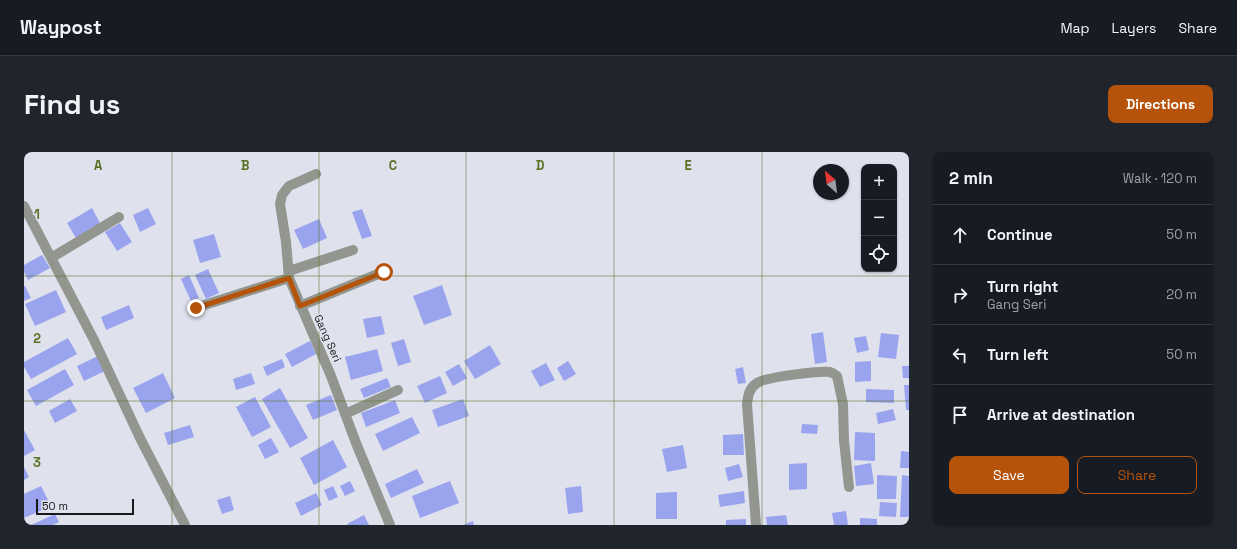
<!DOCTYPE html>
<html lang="en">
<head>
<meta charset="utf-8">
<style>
  :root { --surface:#171b24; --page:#20242c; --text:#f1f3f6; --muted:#9ea1a6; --line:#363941; --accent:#b45309 }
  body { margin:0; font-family:"Space Grotesk",sans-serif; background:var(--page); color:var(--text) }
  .controls { position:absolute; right:12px; top:12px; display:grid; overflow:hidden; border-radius:8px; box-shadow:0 1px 3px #0004 }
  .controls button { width:36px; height:36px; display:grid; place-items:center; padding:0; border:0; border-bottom:1px solid var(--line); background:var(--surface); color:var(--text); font:20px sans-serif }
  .compass { position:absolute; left:789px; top:12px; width:36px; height:36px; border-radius:50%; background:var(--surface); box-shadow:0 1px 3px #0004; rotate:332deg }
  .scale { position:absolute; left:12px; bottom:10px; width:98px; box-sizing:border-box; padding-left:4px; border:2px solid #17181c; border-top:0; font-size:11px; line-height:14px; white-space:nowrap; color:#17181c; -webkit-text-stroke:3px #dfe1ed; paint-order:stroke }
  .stop { position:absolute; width:12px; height:12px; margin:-9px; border:3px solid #b45309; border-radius:50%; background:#fff }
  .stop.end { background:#b45309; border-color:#fff; box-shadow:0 1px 4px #0008 }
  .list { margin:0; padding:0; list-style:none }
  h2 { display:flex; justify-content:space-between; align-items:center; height:52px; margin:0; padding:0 16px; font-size:17px }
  h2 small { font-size:13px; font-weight:400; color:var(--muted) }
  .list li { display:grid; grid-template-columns:26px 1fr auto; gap:12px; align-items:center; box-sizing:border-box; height:60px; padding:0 16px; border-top:1px solid var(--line) }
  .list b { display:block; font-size:15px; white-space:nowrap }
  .list p { margin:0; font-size:13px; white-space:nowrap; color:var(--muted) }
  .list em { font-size:13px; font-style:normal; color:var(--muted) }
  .actions { display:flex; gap:8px; padding:12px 16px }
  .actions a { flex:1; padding:9px 0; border:1px solid var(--accent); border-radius:8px; text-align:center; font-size:14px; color:var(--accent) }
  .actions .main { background:var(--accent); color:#fff }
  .icon { flex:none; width:22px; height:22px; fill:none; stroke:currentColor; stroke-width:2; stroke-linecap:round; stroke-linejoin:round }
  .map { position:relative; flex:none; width:885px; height:373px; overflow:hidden; border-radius:8px }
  header { display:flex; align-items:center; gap:24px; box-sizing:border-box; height:56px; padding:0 20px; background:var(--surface); border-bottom:1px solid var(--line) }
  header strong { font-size:19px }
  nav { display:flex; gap:22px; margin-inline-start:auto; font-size:14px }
  .intro { display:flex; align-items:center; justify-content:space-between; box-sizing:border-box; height:96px; padding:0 24px }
  h1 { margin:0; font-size:28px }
  .button { padding:10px 18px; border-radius:8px; background:var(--accent); color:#fff; font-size:14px; font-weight:700 }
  main { display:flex; gap:24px; padding:0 24px }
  aside { flex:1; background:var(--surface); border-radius:8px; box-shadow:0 1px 3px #0004 }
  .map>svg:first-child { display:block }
  .building { fill:#9aa4ee }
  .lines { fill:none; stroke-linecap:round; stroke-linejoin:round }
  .street { stroke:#93958f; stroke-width:10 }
  .route { stroke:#b45309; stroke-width:5 }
  .grid { fill:none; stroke:#5a7122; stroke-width:1; stroke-opacity:0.55 }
  .labels { text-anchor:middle; stroke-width:3; stroke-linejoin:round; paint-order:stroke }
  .street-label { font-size:11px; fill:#17181c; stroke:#dfe1ed }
  .grid-label { font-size:13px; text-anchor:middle; font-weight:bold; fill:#5a7122; stroke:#dfe1ed; stroke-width:3; stroke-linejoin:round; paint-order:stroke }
</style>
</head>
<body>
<header>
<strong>Waypost</strong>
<nav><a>Map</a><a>Layers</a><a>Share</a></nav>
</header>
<div class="intro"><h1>Find us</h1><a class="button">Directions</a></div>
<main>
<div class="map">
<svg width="885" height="373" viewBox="0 0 885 373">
  <rect width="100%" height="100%" fill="#dfe1ed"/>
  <!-- building -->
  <path class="building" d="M68 56 76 71 52 86 43 71Z
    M124 56 132 72 116 80 109 63Z
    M338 57 348 84 338 87 328 60Z
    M295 67 303 86 279 97 270 78Z
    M96 71 108 90 93 99 81 80Z
    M190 82 197 105 176 111 169 88Z
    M18 103 26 116 4 128 0 120V113Z
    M184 117 195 141 182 147 171 123Z
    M165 123 175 146 167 149 157 127Z
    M418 133 428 163 400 173 389 144Z
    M0 134H1L7 146 0 149Z
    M32 138 42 160 11 174 1 152Z
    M105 153 110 166 82 178 77 165Z
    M357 164 361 182 343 186 339 167Z
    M799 180 803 210 791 212 787 182Z
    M857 181 875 183 872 207 854 205Z
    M842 184 845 198 833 201 830 186Z
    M44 186 53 202 7 227 0 215V210Z
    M380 187 387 210 374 214 367 191Z
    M286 189 292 202 268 215 261 202Z
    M466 193 477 212 451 227 440 209Z
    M353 197 359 219 327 228 321 205Z
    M74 204 81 219 60 229 53 214Z
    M258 207 261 215 243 224 239 215Z
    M544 209 552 222 540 229 533 216Z
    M847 209V229L831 230V210Z
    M522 211 531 228 516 235 507 219Z
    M435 212 443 226 429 234 421 220Z
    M878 214H885V226H879Z
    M719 215 722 231 714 232 711 217Z
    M41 217 50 233 12 254 3 238Z
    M139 221 151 246 122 261 109 236Z
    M227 221 231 232 212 238 209 227Z
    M416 224 423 241 401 251 393 234Z
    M363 226 367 235 340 246 336 237Z
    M880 233H885V258H882Z
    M256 236 284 286 266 296 238 247Z
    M842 237 870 238V251L842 250Z
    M307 243 313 258 289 268 282 253Z
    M231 245 247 275 228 285 212 255Z
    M46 247 53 259 31 271 25 259Z
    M439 247 445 264 414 275 408 258Z
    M371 248 376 261 342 275 337 261Z
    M869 257 872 268 854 272 852 261Z
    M388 265 396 281 359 299 351 282Z
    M778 272 794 273 793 282 777 281Z
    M166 273 170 285 144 293 140 281Z
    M0 278 11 298 0 304Z
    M831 280 851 281V309L830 308Z
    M719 282 720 303H699V283Z
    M247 286 255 300 241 307 234 293Z
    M309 288 323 315 290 333 276 306Z
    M659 293 663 316 643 320 638 297Z
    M877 299 885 300V316H876Z
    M783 311V337L765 338V312Z
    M847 311 850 332 832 334 830 314Z
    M715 312 719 325 704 329 701 316Z
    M0 315 5 325 0 328Z
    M393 317 400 331 367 346 361 332Z
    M853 323 873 324 872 347H853Z
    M878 323 885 324V365H876Z
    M326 329 331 339 321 344 316 334Z
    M426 329 435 351 396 366 388 344Z
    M17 334 27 354 0 366V342Z
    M309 334 314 345 305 349 300 338Z
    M557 334 559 360 544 362 541 336Z
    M720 339 721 351 696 355 694 343Z
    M653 340V367H632V341Z
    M292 341 298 353 277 364 271 351Z
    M206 344 210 358 198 362 193 348Z
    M856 350 873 351 872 365 855 364Z
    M822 359 824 373H810L808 361Z
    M31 362 35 370 29 373H7Z
    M340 363 345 373H324L323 372Z
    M762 363 764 373H743L742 365Z
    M836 366 853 367V373H836Z
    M722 367V373H702V368Z
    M449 369 450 373H439Z"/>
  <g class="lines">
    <!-- street -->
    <path class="street" d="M292 22 265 34 258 43 256 52 262 90 265 126 307 224 332 291 366 373
      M0 54 70 188 116 286 161 373
      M27 106 95 65
      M265 119 329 98
      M276 154 359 120
      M171 156 265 126
      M321 262 374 238
      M732 373 723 252C724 244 725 236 733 231 741 225 794 219 806 220 809 221 811 222 813 224L819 252 820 289 825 335"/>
  </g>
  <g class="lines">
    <!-- route -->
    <path class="route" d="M172 156 265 126 276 154 360 120"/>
  </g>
  <!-- grid -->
  <path class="grid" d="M148 0V373M295 0V373M442 0V373M590 0V373M738 0V373M0 124H885M0 249H885"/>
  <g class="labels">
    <!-- street labels -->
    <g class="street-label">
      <text transform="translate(304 186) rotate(66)" y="4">Gang Seri</text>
    </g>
  </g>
  <g class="grid-label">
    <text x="74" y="18">A</text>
    <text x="221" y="18">B</text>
    <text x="369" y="18">C</text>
    <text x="516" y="18">D</text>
    <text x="664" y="18">E</text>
    <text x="13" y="67">1</text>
    <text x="13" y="191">2</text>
    <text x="13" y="315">3</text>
  </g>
</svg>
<div class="controls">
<button>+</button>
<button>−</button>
<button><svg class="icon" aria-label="locate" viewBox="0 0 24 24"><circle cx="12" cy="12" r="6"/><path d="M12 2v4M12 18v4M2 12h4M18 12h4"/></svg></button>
</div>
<svg class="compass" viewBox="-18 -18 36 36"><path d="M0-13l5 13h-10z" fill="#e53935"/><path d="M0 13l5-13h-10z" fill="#9ea1a6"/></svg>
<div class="scale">50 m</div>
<div class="stop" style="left:360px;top:120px"></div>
<div class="stop end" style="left:172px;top:156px"></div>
</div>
<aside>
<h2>2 min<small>Walk · 120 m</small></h2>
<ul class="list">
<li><svg class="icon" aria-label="ahead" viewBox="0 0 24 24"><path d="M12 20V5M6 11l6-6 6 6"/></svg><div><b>Continue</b></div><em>50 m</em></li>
<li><svg class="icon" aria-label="right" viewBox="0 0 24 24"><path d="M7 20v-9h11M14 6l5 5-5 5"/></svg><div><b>Turn right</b><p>Gang Seri</p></div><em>20 m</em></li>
<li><svg class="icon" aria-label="left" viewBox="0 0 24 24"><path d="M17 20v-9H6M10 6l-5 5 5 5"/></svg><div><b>Turn left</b></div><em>50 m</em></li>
<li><svg class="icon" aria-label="arrive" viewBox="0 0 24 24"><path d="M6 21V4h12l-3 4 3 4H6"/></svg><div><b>Arrive at destination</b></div></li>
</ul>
<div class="actions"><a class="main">Save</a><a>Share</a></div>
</aside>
</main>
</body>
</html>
